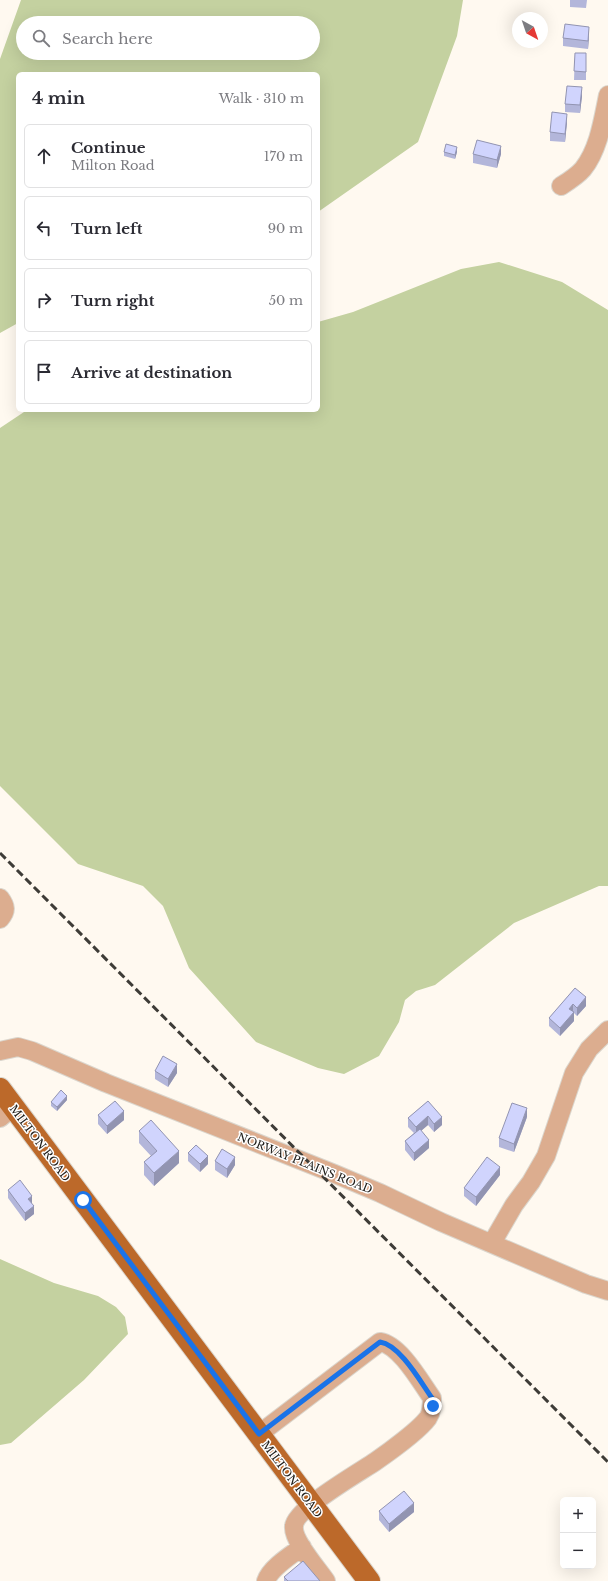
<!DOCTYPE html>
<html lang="en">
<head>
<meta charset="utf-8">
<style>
  :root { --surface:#fff; --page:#f2f2f3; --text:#2b2b33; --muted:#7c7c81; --line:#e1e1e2 }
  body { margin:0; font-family:"Libre Baskerville",serif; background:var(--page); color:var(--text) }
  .controls { position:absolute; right:12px; bottom:12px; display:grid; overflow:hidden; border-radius:6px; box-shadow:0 4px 16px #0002 }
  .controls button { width:36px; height:36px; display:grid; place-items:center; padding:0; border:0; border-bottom:1px solid var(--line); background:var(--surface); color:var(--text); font:20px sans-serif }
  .compass { position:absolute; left:512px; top:12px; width:36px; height:36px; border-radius:50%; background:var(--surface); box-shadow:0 4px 16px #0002; rotate:140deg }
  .stop { position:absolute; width:12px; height:12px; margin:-9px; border:3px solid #1a73e8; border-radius:50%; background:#fff }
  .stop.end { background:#1a73e8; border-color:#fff; box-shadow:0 1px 4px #0008 }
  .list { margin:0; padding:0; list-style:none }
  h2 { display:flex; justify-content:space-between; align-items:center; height:52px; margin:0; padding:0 16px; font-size:17px }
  h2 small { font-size:13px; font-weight:400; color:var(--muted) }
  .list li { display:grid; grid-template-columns:26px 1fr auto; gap:12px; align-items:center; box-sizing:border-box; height:64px; margin:0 8px 8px; padding:0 8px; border:1px solid var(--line); border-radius:6px }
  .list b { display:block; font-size:15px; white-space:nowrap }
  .list p { margin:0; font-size:13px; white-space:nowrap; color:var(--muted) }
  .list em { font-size:13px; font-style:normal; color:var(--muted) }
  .icon { flex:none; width:22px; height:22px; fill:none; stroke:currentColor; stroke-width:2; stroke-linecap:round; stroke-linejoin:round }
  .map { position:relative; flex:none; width:608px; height:1581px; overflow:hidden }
  .search { position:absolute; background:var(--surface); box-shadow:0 4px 16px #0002; left:16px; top:16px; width:304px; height:44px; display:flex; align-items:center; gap:10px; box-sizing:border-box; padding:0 14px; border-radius:22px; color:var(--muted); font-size:15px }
  .panel { position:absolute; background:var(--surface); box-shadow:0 4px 16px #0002; left:16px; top:72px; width:304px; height:340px; border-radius:6px }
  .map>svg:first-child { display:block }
  .green { fill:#c4d1a0; fill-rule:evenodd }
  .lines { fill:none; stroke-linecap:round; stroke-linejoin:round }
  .minor-casing { stroke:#dbd6cd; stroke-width:20 }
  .major-casing { stroke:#dbd6cd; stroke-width:24 }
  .minor { stroke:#dcad8f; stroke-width:18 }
  .major { stroke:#bc692a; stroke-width:22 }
  .rail { stroke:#3e3c37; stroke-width:3; stroke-dasharray:8 4; stroke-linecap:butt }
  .wall { fill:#b3b6da }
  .shaded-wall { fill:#9294b1 }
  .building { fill:#d0d4fd; stroke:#9294b1 }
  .route { stroke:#1a73e8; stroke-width:5 }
  .labels { text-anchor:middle; stroke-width:3; stroke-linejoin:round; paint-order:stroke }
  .street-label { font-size:11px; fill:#1e1c18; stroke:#fff }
</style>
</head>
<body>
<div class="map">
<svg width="608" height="1581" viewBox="0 0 608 1581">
  <rect width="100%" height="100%" fill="#fff9f0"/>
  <!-- green -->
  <path class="green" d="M21 0H463L457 36 418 142 318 212V74H18V323L0 333V59ZM23 23H313V53H23Z
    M499 262 562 282 608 310V886H599L514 923 435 985 416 991 405 1000 399 1022 379 1056 344 1074 318 1068 256 1042 189 968 163 906 143 886 78 864 0 786V428L27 410H318V322L353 312 461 269Z
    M0 1259 54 1283 98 1296 116 1307 125 1317 128 1334 84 1380 11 1443 0 1445Z"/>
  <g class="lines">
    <!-- minor casing -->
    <g class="minor-casing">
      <path id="minor" d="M561 186C569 181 577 176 583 169 599 149 603 119 608 95
        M0 898C6 906 7 911 0 919
        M0 1051 18 1047 32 1051 106 1083 335 1174 380 1193 441 1222 586 1284 608 1291
        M0 1118 13 1107
        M492 1243 514 1205 531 1182 546 1156 574 1073 589 1049 608 1030
        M259 1434 380 1342C400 1345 420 1381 432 1398 432 1405 432 1412 428 1418 419 1430 389 1452 376 1461 360 1472 295 1509 294 1526 292 1540 318 1569 326 1581
        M266 1581C270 1568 291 1555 302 1547"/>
    </g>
    <!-- major casing -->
    <g class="major-casing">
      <path id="major" d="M0 1089 369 1581"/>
    </g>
    <!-- minor -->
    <use href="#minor" class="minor"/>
    <!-- major -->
    <use href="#major" class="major"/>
    <!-- rail -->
    <path class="rail" d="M0 853 608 1462"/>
  </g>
  <!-- wall -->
  <path class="wall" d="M570 0H587L586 8 570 7Z
    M589 36 588 49 563 46V38Z
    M575 53H586V80H574Z
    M582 96 580 113 565 112V104Z
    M567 122 565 142 550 141V132Z
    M444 152H457L455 159 444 156Z
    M473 154H501L497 168 473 163Z
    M575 988 586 1006 577 1016 574 1013V1021L560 1036 549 1026V1018Z
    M155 1071 177 1073 168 1087 155 1079Z
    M67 1100 57 1111 51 1106V1102Z
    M428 1101 442 1125 434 1132 428 1125 421 1131 429 1148 414 1161 405 1150V1141L414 1133 408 1127V1118Z
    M98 1115 124 1120 107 1134 98 1124Z
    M527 1117 514 1152 499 1147V1138Z
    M139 1131 179 1163 154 1186 144 1175V1162L151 1156 139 1143Z
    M188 1153 208 1164 200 1172 188 1161Z
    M215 1161 235 1165 227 1178 215 1170Z
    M500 1175 476 1206 464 1196V1188Z
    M8 1190 32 1204 34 1214 25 1221 8 1198Z
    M379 1511 414 1512 389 1532 379 1520Z
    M284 1577 320 1581H284Z"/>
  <!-- shaded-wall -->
  <path class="shaded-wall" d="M589 27V36L588 49V41Z
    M582 87V96L580 113V105Z
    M567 114V122L565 142V134Z
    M501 146V154L497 168V160Z
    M457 147V152L455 159V155Z
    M586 997V1006L577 1016V1008Z
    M573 1004V1013L569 1009Z
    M574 1012V1021L560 1036V1028Z
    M177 1064V1073L168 1087V1079Z
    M67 1096V1100L57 1111V1107Z
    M527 1108V1117L514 1152V1144Z
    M124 1111V1120L107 1134V1126Z
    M428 1116V1125L416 1135V1127Z
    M442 1117V1125L434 1132V1124Z
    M429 1140V1148L414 1161V1153Z
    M179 1151V1163L154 1186V1173Z
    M208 1156V1164L200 1172V1164Z
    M235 1157V1165L227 1178V1169Z
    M500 1167V1175L476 1206V1197Z
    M32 1196V1204L28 1199Z
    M34 1206V1214L25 1221V1213Z
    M414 1503V1512L389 1532V1524Z"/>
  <!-- building -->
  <path class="building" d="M565 24 589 27 588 41 563 38Z
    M575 53H586V72L574 71Z
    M567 86 582 87 580 105 565 104Z
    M552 112 567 114 565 134 550 132Z
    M477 140 501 146 497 160 473 154Z
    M446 144 457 147 455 155 444 152Z
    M575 988 586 997 577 1008 573 1004 569 1009 574 1012 560 1028 549 1018Z
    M163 1056 177 1064 168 1079 155 1071Z
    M61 1090 67 1096 57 1107 51 1102Z
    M115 1101 124 1111 107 1126 98 1115Z
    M428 1101 442 1117 434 1124 428 1116 416 1127 408 1118Z
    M512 1103 527 1108 514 1144 499 1138Z
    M151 1120 179 1151 154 1173 144 1162 157 1151 139 1131Z
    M420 1129 429 1140 414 1153 405 1141Z
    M196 1145 208 1156 200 1164 188 1153Z
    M222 1149 235 1157 227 1169 215 1161Z
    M487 1157 500 1167 476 1197 464 1188Z
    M20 1180 32 1196 28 1199 34 1206 25 1213 8 1190Z
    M404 1491 414 1503 389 1524 379 1511Z
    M303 1561 320 1581H288L284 1577Z"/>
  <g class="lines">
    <!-- route -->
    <path class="route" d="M83 1200 259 1434 380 1342C400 1345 420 1381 432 1398L433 1406"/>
  </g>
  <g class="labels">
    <!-- street labels -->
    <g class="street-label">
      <text transform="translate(40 1143) rotate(53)" y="4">MILTON ROAD</text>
      <text transform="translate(305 1163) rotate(22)" y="4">NORWAY PLAINS ROAD</text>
      <text transform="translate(292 1479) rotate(53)" y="4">MILTON ROAD</text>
    </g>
  </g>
</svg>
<div class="controls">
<button>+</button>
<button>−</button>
</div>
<svg class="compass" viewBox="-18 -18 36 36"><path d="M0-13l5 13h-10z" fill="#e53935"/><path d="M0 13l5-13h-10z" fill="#7c7c81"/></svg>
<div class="stop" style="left:83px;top:1200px"></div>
<div class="stop end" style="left:433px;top:1406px"></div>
<div class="search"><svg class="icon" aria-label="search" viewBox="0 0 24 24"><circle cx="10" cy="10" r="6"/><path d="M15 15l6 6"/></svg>Search here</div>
<section class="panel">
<h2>4 min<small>Walk · 310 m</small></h2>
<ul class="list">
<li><svg class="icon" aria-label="ahead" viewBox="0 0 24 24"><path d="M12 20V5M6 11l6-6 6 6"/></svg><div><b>Continue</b><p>Milton Road</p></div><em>170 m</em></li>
<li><svg class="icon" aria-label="left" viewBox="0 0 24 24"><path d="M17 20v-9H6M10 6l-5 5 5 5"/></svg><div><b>Turn left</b></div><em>90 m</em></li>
<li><svg class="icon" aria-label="right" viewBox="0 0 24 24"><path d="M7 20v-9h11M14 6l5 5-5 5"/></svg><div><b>Turn right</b></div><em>50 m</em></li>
<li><svg class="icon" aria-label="arrive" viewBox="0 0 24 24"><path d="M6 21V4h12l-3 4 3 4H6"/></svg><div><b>Arrive at destination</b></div></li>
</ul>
</section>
</div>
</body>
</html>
